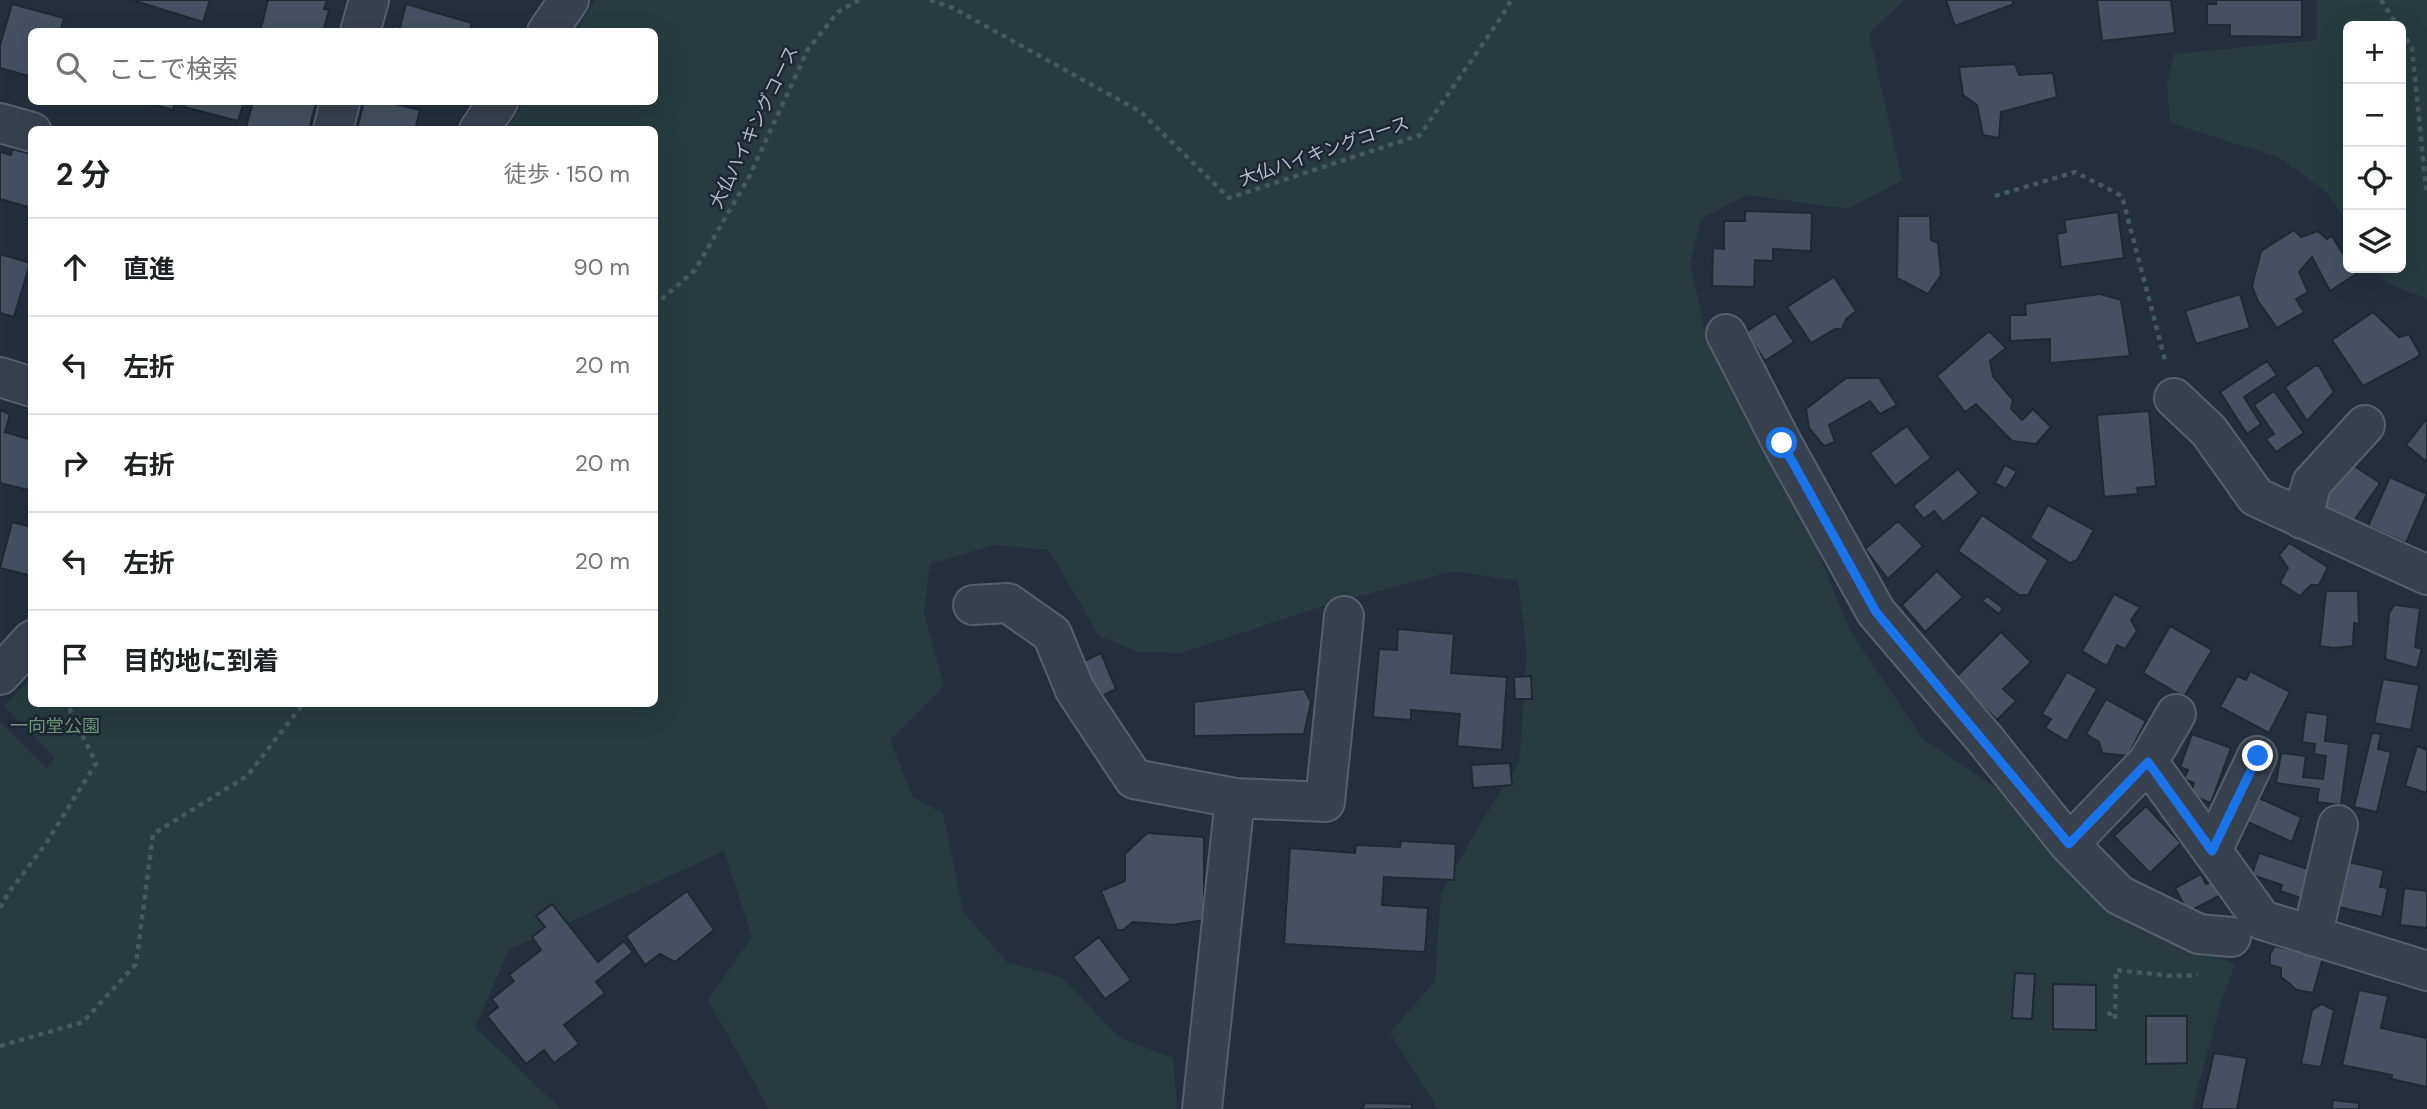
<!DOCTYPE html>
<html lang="ja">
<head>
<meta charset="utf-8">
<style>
  :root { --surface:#fff; --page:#f6f6f6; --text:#202124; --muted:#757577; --line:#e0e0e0 }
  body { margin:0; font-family:"DM Sans","Noto Sans JP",sans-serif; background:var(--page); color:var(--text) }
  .controls { position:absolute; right:21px; top:21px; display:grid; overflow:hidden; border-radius:10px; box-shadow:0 7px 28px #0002 }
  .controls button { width:63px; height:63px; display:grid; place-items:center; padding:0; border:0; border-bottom:2px solid var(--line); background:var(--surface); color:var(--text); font:35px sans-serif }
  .stop { position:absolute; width:21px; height:21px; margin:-16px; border:5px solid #1a73e8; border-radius:50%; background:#fff }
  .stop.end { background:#1a73e8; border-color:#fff; box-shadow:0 2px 7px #0008 }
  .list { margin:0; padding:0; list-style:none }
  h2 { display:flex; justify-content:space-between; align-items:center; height:91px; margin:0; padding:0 28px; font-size:30px }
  h2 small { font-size:23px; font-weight:400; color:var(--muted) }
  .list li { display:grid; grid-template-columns:46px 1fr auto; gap:21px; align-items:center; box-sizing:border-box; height:98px; padding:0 28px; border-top:2px solid var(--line) }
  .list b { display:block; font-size:26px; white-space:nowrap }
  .list em { font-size:23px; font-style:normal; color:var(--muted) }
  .icon { flex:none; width:38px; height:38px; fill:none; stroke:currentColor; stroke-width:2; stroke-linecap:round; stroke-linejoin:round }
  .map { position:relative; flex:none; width:2427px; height:1109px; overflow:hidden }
  .search { position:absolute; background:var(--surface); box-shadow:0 7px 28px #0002; left:28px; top:28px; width:630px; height:77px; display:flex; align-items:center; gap:18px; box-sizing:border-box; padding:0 24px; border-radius:10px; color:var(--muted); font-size:26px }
  .panel { position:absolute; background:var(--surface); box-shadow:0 7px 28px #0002; left:28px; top:126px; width:630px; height:581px; border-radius:10px }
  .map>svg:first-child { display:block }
  .green { fill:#263c3f }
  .building { fill:#455162; stroke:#1f2835; stroke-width:2 }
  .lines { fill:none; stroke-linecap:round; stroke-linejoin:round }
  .minor-casing { stroke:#565f6c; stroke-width:42 }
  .path { stroke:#44595c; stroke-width:4.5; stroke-dasharray:5 5; stroke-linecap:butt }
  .minor { stroke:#38414e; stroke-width:38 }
  .route { stroke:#1a73e8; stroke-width:9 }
  .labels { text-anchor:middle; stroke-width:5; stroke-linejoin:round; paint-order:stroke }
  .street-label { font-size:18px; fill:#b4bcc9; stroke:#1d2633 }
  .park-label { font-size:18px; fill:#6b9a76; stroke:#1d2633 }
</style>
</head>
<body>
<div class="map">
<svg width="2427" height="1109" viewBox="0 0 2427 1109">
  <rect width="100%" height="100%" fill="#242f3e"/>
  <!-- green -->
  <path class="green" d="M595 0H1904L1869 33 1902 180 1848 209 1747 195 1701 219 1690 264 1707 340 1798 502 1850 631 1922 738 2017 802 2107 913 2235 964 2221 1002 2192 1109H1438L1390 1033 1435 981 1441 894 1480 824 1519 763 1527 654 1518 581 1456 571 1333 603 1181 653 1138 652 1099 636 1049 550 994 545 930 564 924 612 944 686 890 740 913 797 943 813 963 911 1007 962 1063 978 1118 1037 1173 1058 1177 1109H769L708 1000 752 937 724 851 509 950 475 1027 561 1109H0V721L47 769 55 758 4 706 31 679 32 704H654V130L506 129 524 102H654V32L576 31Z
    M2317 0H2427V299L2387 283 2376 268H2401V26H2348V225L2327 192 2278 157 2170 123 2167 82 2174 54 2317 40Z"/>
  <!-- building -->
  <path class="building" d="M132 0H210L203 22Z
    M268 0H327L324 9 329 10 323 32H260Z
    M1946 0H2012L2014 4 1955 26Z
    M2097 0H2171L2175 33 2102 41Z
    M2216 0H2302V37L2230 36V25H2207V4H2216Z
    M12 4 64 18 60 32H32V77L0 68V45Z
    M406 4 472 23 469 32H393L394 26 400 27Z
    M2015 64 2019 75 2053 73 2057 97 2001 112 1999 138 1983 135 1977 105 1963 95 1959 67Z
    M142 102H175L173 110Z
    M186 102H244L238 121 184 107Z
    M253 102H316L309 130H257L246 127Z
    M364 102H396L395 104 420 110 415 130 357 129Z
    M12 149 32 154V208L0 199V152L11 155Z
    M1745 211 1812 213 1811 251 1773 249V261L1755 260 1754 287 1712 286 1713 248 1724 249V221H1745Z
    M2118 212 2124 258 2061 267 2057 234 2066 232 2064 220Z
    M1898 216H1930L1931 240 1938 243 1941 275 1928 294 1897 278Z
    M2294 230 2301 237 2318 231 2327 239 2332 236 2348 262V268H2352L2356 274 2330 291 2312 257 2299 272 2308 292 2296 299 2304 312 2277 328 2258 301 2252 286 2261 251Z
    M0 254 30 263 14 317 0 313Z
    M1834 277 1856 311 1846 319 1842 329H1835L1811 343 1787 307Z
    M2100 294 2121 300 2130 356 2050 363V339L2010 341V315H2026L2025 304Z
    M2240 294 2250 328 2196 344 2185 311Z
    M2373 312 2399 337 2409 334 2420 354 2416 358 2363 386 2332 340Z
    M1775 313 1794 342 1765 361 1746 332Z
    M1989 331 2006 348 1990 361 1993 376 2013 400 2011 409 2022 420 2033 409 2051 427 2036 444 2012 441 1976 404 1965 412 1937 376Z
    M2267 361 2277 375 2244 397 2261 424 2247 434 2220 392Z
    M2315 366H2319L2334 392 2307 421 2285 387Z
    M1846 378H1879L1897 405 1880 414 1870 401 1829 425 1835 442 1824 446 1809 428 1806 409Z
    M2274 391 2304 433 2276 452 2266 439 2274 434 2254 405Z
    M0 410 10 414 5 432 32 440V491L0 483Z
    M2149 411 2156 486 2137 488 2138 494 2104 497 2097 415Z
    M2427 418V462L2406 445Z
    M1907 426 1931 458 1895 486 1870 453Z
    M2350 463 2380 483 2349 528 2320 508Z
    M2005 465 2017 471 2006 489 1995 483Z
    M1958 469 1979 493 1943 522 1934 511 1924 519 1913 506Z
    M2390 477 2427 494 2406 543 2368 526Z
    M2048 505 2094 530 2077 560 2070 563 2030 538Z
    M1982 515 2048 560 2028 595H2019L1958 551Z
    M1898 521 1923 546 1888 579 1865 549Z
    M12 522 32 527V576L0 568Z
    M2289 543 2328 567 2319 585H2311L2300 596 2280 583 2288 568 2279 555Z
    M1937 571 1963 597 1925 632 1902 605Z
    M2326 591H2358L2359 624 2354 623 2353 646 2334 648 2320 646Z
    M2114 594 2140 607 2131 620 2137 631 2125 649 2117 645 2108 664 2105 665 2082 651Z
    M1987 596 2003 608 1999 614 1982 601Z
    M2394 605 2420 608 2415 647 2422 649 2417 668 2385 659 2389 614Z
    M2170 626 2212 650 2184 697 2143 673Z
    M1398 629 1454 634 1451 673 1507 677 1502 750 1457 746 1460 714 1411 710V720L1373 717 1379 649 1397 650Z
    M2001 632 2031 662 2003 689 2016 701 1997 720 1955 678Z
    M1101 653 1116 689 1096 699 1080 663Z
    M2250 671 2290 692 2269 733 2220 707 2237 676 2246 680Z
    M2067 672 2097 689 2067 741 2045 728 2051 719 2042 714Z
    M1531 676 1532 699H1515L1514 677Z
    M2383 679 2419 685 2411 730 2374 723Z
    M1304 689 1311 702 1304 734 1194 736V702Z
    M2106 699 2146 721 2128 756 2102 753 2099 742 2086 734Z
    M2306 712 2328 715 2325 741 2349 744 2341 805 2317 802 2319 789 2276 783 2281 753 2306 756 2303 777 2323 779 2326 756 2314 754 2315 744 2302 742Z
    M2372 733 2381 734 2378 749 2391 752 2377 812 2354 807Z
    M2192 734 2231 748 2211 803 2190 795 2194 783 2184 779 2188 770 2180 767Z
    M2417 746 2427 750V793L2405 786Z
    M1510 763 1512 785 1473 788 1471 765Z
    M2250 794 2301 817 2292 842 2241 819Z
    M2146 806 2181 843 2150 873 2114 836Z
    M1147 833 1204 837V920L1172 925 1133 922 1123 930H1117L1101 891 1125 881V854Z
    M1401 841 1456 844 1454 880 1384 877 1382 905 1428 908 1425 952 1284 944 1290 848 1355 853 1356 845 1400 847Z
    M2259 853 2311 870 2301 898 2280 891 2282 885 2252 875Z
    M2340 860 2384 870 2380 887 2388 888 2382 917 2330 905Z
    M2201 874 2206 884 2215 879 2223 894 2188 912 2175 888Z
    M2404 888 2427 891V928L2400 925Z
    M687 891 714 930 675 962 660 954 645 965 626 936Z
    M552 904 598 962 624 941 633 952 596 982 605 993 564 1025 579 1044 554 1063 544 1050 526 1064 487 1016 498 1007 492 999 514 981 509 975 541 950 532 937 545 927 536 916Z
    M1099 937 1131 980 1105 999 1073 957Z
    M2275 946 2323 958 2313 993 2297 990 2281 977V968L2270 965V954Z
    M2015 973 2035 974 2032 1019 2012 1018Z
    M2053 984 2096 985V1030L2053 1029Z
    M2359 990 2388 996 2381 1028 2427 1038V1087L2391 1079 2392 1075 2342 1065Z
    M2322 1004 2334 1010 2321 1067 2301 1064 2312 1010Z
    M2146 1016H2187V1063L2146 1064Z
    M2214 1053 2247 1058 2237 1109H2201Z
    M2333 1100 2359 1103V1109H2332Z
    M1365 1103 1412 1104V1109H1362Z"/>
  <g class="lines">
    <!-- minor casing -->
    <g class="minor-casing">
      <path id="minor" d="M360 32 369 0
        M547 32 569 0
        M0 123 32 132
        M333 130 340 102
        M479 130 498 102
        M1726 334 1782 443 1876 612 1983 737 2069 844 2148 762 2176 714
        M0 377 32 387
        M2174 398 2209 431 2256 497 2427 575
        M2302 519 2312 483 2365 425
        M973 605 1008 603 1052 634 1075 690 1134 779 1235 798
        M0 675 32 640
        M2148 762 2262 920 2427 971
        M2069 844 2119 895 2199 934 2231 937
        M2212 851 2257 756
        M2312 936 2338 825
        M1202 1109 1235 798 1325 802 1344 616"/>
    </g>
    <!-- path -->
    <path class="path" d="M930 0 953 8 1141 112 1229 198 1420 135 1504 13 1511 0
      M2381 0 2398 26
      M2401 30 2412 48 2426 188 2427 186
      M1995 196 2075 172 2122 196 2166 364
      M654 306 695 270 749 177 808 49 838 12 859 0
      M0 908 9 892 45 845 96 763 67 704
      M2108 1012 2115 1019 2116 970 2172 976 2198 975
      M0 1046 83 1022 136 964 153 834 247 776 303 704"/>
    <!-- minor -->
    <use href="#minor" class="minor"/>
  </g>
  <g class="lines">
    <!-- route -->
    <path class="route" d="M1782 443 1876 612 2069 844 2148 762 2212 851 2258 756"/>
  </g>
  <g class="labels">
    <!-- street labels -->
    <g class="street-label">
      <text transform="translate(754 127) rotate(-64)" y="6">大仏ハイキングコース</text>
      <text transform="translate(1324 151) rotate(-19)" y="6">大仏ハイキングコース</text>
    </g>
    <!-- park labels -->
    <g class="park-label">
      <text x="55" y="732">一向堂公園</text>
    </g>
  </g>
</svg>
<div class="controls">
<button>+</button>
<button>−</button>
<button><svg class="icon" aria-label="locate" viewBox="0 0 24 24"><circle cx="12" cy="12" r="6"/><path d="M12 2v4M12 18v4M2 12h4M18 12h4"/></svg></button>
<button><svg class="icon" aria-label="layers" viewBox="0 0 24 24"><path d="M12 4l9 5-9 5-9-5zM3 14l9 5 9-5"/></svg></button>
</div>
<div class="stop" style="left:1782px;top:443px"></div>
<div class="stop end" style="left:2258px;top:756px"></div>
<div class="search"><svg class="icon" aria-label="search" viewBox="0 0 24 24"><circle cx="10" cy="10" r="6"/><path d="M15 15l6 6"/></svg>ここで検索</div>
<section class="panel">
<h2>2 分<small>徒歩 · 150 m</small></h2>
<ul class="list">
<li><svg class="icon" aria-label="ahead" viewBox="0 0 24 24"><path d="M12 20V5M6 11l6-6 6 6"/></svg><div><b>直進</b></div><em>90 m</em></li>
<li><svg class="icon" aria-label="left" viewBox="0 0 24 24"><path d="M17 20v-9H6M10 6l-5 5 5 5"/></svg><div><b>左折</b></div><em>20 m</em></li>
<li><svg class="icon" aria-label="right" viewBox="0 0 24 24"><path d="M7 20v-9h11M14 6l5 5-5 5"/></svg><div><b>右折</b></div><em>20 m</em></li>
<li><svg class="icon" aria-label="left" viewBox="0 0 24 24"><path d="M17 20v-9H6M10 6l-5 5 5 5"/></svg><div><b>左折</b></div><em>20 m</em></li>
<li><svg class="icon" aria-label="arrive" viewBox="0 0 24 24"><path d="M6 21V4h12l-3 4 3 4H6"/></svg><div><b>目的地に到着</b></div></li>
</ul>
</section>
</div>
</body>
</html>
